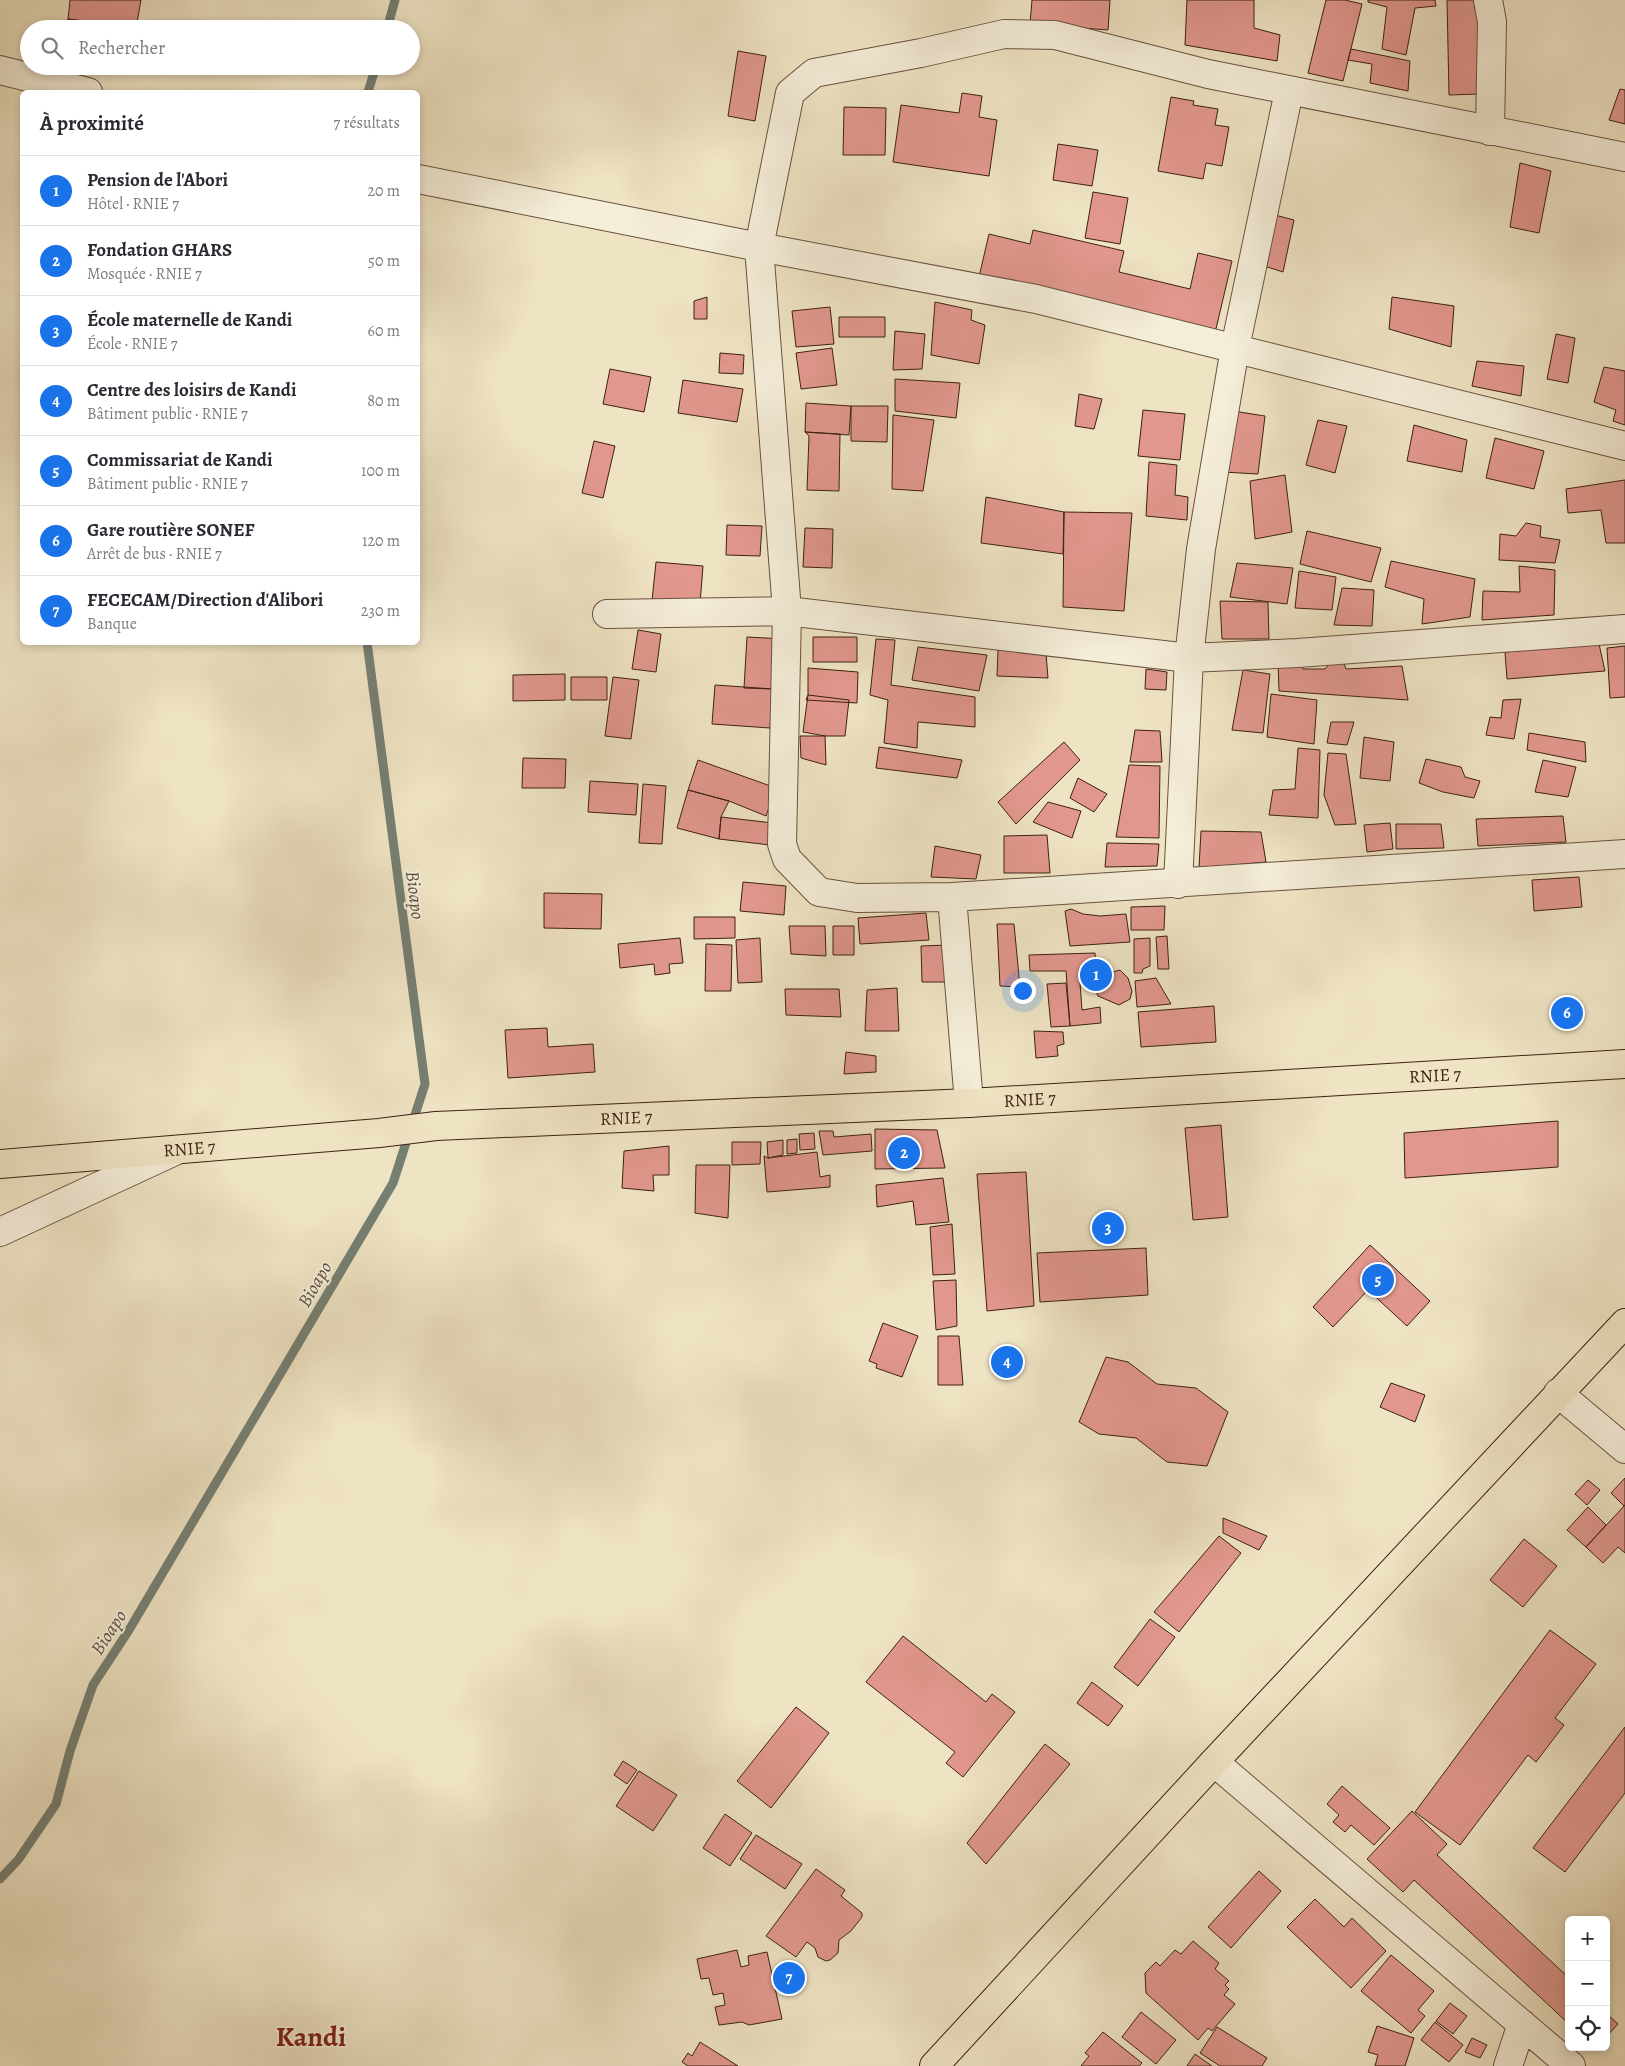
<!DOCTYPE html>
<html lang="fr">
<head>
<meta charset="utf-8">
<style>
  :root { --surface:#fff; --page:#f2f2f3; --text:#2b2b33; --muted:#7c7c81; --line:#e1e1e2; --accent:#1a73e8 }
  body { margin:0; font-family:Alegreya,serif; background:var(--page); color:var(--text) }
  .controls { position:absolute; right:15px; bottom:15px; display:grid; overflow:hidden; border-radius:8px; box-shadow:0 2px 8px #0003 }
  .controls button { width:45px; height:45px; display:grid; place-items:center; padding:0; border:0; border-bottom:1px solid var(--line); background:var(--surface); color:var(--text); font:25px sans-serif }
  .you { position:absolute; left:1022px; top:990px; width:18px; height:18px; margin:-12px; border:4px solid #fff; border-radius:50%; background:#1a73e8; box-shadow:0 0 0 8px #1a73e833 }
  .badge { display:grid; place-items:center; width:32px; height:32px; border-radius:50%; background:var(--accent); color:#fff; font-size:16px; font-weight:700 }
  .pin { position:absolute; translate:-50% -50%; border:2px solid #fff; box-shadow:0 1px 5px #0006 }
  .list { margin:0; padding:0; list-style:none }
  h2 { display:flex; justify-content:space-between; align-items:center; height:65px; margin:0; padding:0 20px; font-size:21px }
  h2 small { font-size:16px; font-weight:400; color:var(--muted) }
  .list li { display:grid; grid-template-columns:32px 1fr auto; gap:15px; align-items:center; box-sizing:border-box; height:70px; padding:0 20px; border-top:1px solid var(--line) }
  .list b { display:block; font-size:19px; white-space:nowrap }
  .list p { margin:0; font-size:16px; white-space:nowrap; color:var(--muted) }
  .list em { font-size:16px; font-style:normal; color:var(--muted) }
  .icon { flex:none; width:28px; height:28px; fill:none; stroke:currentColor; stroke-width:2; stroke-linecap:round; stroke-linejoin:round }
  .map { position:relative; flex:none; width:1625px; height:2066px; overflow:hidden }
  .search { position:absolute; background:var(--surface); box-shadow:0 2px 8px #0003; left:20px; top:20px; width:400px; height:55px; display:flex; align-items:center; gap:12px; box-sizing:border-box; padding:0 18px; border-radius:28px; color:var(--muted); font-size:19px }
  .panel { position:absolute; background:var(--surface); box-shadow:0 2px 8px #0003; left:20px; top:90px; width:400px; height:555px; border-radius:8px }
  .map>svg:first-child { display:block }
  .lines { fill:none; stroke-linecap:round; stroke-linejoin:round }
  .stream { stroke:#757f72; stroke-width:9 }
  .building { fill:#e1978e; stroke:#3e2014 }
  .minor-casing { stroke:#6a5140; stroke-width:30 }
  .primary-casing { stroke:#3e2014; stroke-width:30 }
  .minor { stroke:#f4edd8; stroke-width:28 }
  .primary { stroke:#eee3c3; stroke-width:28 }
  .labels { text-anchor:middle; stroke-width:4; stroke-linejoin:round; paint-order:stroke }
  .street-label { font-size:18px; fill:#3e2014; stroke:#f4edd8 }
  .water-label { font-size:19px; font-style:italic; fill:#5a4f43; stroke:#f4edd8 }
  .town-label { font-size:28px; font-weight:bold; fill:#7a1f14; stroke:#f4edd8 }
</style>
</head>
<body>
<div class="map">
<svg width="1625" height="2066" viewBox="0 0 1625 2066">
  <rect width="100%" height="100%" fill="#eee3c3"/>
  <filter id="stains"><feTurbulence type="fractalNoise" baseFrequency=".004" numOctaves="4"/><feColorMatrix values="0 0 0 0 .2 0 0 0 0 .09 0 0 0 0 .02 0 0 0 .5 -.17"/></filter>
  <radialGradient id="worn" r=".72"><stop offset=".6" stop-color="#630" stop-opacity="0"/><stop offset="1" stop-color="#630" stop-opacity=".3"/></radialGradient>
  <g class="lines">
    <!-- stream -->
    <path class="stream" d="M387 29 395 0
      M368 92 376 66
      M0 1879 18 1860 56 1804 70 1751 93 1685 129 1630 393 1183 425 1084 367 642"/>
  </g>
  <!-- building -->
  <path class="building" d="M70 0H141L136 28 68 19Z
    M1032 0H1110L1108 30 1030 24Z
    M1187 0H1254V28L1280 35 1277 61 1185 45Z
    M1326 0H1345L1362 4 1343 81 1308 73Z
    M1368 0H1435L1436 6 1415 8 1406 55 1382 49 1387 7 1368 2Z
    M1447 0H1483L1479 94 1449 95Z
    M68 19 108 24 107 29H66Z
    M1351 49 1410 61 1408 91 1370 83 1372 64 1348 60Z
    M738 51 766 56 755 121 728 116Z
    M1620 89 1625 90V124L1609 120Z
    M962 93 982 96 979 117 997 120 989 176 893 162 901 105 959 113Z
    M1171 97 1194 101 1193 105 1218 109 1215 125 1229 127 1222 166 1206 163 1203 179 1158 171Z
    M844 107 886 108 885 155H843Z
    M1058 144 1098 150 1092 186 1053 180Z
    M1520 163 1551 171 1539 233 1510 227Z
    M1093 192 1128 198 1120 244 1085 238Z
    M1271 214 1294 220 1283 272 1261 265Z
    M1033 230 1124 251 1119 272 1190 289 1198 253 1232 261 1215 333 979 277 989 234 1030 244Z
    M707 297V319H694V301Z
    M1392 297 1454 306 1451 347 1389 329Z
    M935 302 972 310 971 320 985 325 979 364 931 355Z
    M830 307 834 344 796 347 792 311Z
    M839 317H885V337H839Z
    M895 331 925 334 922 369 893 370Z
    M1556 334 1575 338 1568 383 1547 379Z
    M832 348 837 385 801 389 796 353Z
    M720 353 744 355 743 374 719 373Z
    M1477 361 1524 366 1521 396 1472 386Z
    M1604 367 1625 371V425L1613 421 1616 410 1594 402Z
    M610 369 651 377 644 412 603 404Z
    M895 379 960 383 956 418 895 411Z
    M683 380 743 389 737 422 678 413Z
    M1079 394 1102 399 1094 429 1075 426Z
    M806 403 851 406 849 435 805 432Z
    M851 406H888L887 442 851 441Z
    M1143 410 1185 414 1180 460 1138 456Z
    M1233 411 1265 416 1258 474 1222 472Z
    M893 415 934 420 923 491 892 489Z
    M1318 420 1347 426 1335 473 1306 465Z
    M1414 425 1467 440 1462 472 1407 461Z
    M805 432 840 434 839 491 807 490 809 436Z
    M1495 438 1544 451 1534 489 1486 478Z
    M594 441 615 446 603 498 582 493Z
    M1149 462 1177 465 1175 495 1188 497 1187 520 1146 516Z
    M1285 475 1292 532 1255 539 1250 481Z
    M1625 480V543H1606L1601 510 1568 513 1566 489Z
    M986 497 1064 512 1063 554 981 543Z
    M1064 512 1132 513 1124 611 1063 607Z
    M1526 523 1541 526 1540 537 1560 540 1555 563 1499 560 1500 534 1516 536Z
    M727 525 762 526 760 556 726 555Z
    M805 528 833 529 832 568 803 567Z
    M1307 531 1381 548 1371 582 1300 564Z
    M1391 561 1475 579 1470 617 1422 624 1424 599 1385 587Z
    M656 562 703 566 700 604 652 601Z
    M1237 563 1293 568 1287 604 1230 597Z
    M1519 566 1555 570 1554 615 1482 620 1483 591 1520 592Z
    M1299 571 1336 577 1332 610 1295 608Z
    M1342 588 1374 590 1372 626 1334 625Z
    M1220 601 1268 602 1269 639H1222Z
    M638 630 661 634 656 672 632 669Z
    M747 637 784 639 773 689 744 688Z
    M813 637H857V662H813Z
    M876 639 895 640 891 685 975 697V727L918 722 917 748 884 743 888 700 870 695Z
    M1599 644 1605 671 1507 679 1505 652Z
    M1625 646V697L1610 698 1607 648Z
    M918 647 987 655 979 691 912 680Z
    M998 650 1046 653 1048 678 997 676Z
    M1278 661H1299L1303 669H1325L1330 663H1344L1346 669 1402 666 1408 700 1279 691Z
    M808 668 858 672 857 703 806 700 808 695Z
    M1146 669 1167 672 1166 690 1145 689Z
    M1243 670 1270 674 1263 733 1232 730Z
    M565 674V700L513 701V675Z
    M571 677H607V700H571Z
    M613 677 639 680 631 739 605 736Z
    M715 685 773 689 770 728 712 724Z
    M1271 694 1317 700 1314 744 1267 737Z
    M808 695 849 700 845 736H825L803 732Z
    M1521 699 1514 739 1486 735 1490 717 1501 718 1503 700Z
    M1331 722H1354L1347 745 1327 743Z
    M1135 730 1160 731 1162 762H1130Z
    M1529 733 1585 742 1586 762 1527 750Z
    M800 736H825L826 765 801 758Z
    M1364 737 1394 742 1390 781 1360 778Z
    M1064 742 1080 760 1016 824 998 802Z
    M879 747 962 760 957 778 876 768Z
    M1298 748 1320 750 1318 818 1269 815 1273 790 1295 789Z
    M1328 753 1346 754 1356 824 1335 825 1324 795Z
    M523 758 566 759 565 788H522Z
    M1426 759 1461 767 1465 777 1480 781 1474 798 1443 792 1419 783Z
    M698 760 776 788 766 816 729 801 688 790Z
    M1543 760 1576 767 1568 797 1535 792Z
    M1129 765 1160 766 1159 838 1116 837Z
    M1078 778 1107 794 1094 812 1070 798Z
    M590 781 638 784 636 815 588 812Z
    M643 784 666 786 662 844 639 843Z
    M688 790 729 801 721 817 719 839 677 828Z
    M1048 802 1081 811 1072 838 1033 822Z
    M1563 816 1566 842 1478 846 1476 819Z
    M721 817 773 823 770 845 719 839Z
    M1390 823 1393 849 1367 852 1364 825Z
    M1396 824H1441L1444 848 1396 849Z
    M1201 831 1261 832 1266 862 1199 868Z
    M1047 835 1050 873H1004V836Z
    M1107 843 1159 844 1157 866 1105 867Z
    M935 846 981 855 976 879 931 877Z
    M1579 877 1582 907 1534 911 1532 880Z
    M743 882 786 886 784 915 740 911Z
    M544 893 602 894 601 929 544 928Z
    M1165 906 1164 930H1131V907Z
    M1071 909 1083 914 1100 916 1126 914 1130 942 1070 946 1065 911Z
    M926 913 929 940 860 944 858 918Z
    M694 917H735V938L694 939Z
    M997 924H1014L1020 987 1000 986Z
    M789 926H825L826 956 791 954Z
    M833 926H854V955H833Z
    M1167 936 1169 969H1158L1156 937Z
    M680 938 683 963 669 964 670 973 655 975 654 964 620 968 618 944Z
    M760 938 762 982 738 983 736 940Z
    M1150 938V966L1143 969 1142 973H1134V939Z
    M706 944 732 945 731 991H705Z
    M949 945 950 982H922L921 946Z
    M1095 953 1096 969H1079L1082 1010 1100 1007 1101 1023 1070 1026 1066 971H1030L1029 955Z
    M1120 970 1128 978 1132 991 1130 999 1119 1005 1098 996 1094 986 1097 979 1105 974Z
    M1156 978 1171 1004 1137 1007 1135 981Z
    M1066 983 1070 1026 1051 1027 1047 984Z
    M897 988 899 1031H865L867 990Z
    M785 989H839L841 1017 786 1015Z
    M1214 1006 1216 1042 1141 1047 1138 1012Z
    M547 1028 548 1047 593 1044 595 1072 508 1078 505 1030Z
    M1034 1031 1063 1032 1064 1044 1057 1046 1058 1056 1036 1058Z
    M846 1052 876 1056V1072L844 1074Z
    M1558 1121V1167L1405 1178 1404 1133Z
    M1221 1125 1228 1217 1193 1220 1185 1128Z
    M875 1129 937 1130 945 1168 875 1169Z
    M819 1131H833L834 1137 871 1134 872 1151 823 1155Z
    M814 1133 815 1149 800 1150 799 1134Z
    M797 1139V1153L787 1154V1140Z
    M783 1140V1155L768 1158 767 1142Z
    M732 1142H761L760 1164 732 1165Z
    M669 1146V1175H653L654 1191 622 1188 624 1151Z
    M817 1152 820 1177 830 1175V1187L767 1192 764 1156 768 1158Z
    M696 1165H730L728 1218 695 1213Z
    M1026 1172 1034 1306 987 1311 977 1174Z
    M943 1178 949 1222 916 1225 913 1201 877 1207 876 1185Z
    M952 1224 955 1274 933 1275 930 1227Z
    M1370 1245 1430 1301 1407 1326 1368 1290 1333 1327 1313 1307Z
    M1146 1248 1148 1295 1040 1302 1037 1253Z
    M956 1280 957 1326 936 1330 933 1281Z
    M883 1323 918 1336 902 1377 876 1368 877 1364 869 1361Z
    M938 1336H959L963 1385H938Z
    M1106 1357 1128 1362 1157 1384 1196 1388 1228 1412 1207 1466 1167 1462 1136 1438 1099 1434 1079 1422Z
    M1391 1383 1425 1395 1415 1422 1380 1407Z
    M1625 1478V1505L1624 1506 1611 1493Z
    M1588 1480 1600 1490 1587 1505 1575 1494Z
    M1625 1505V1553L1618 1547 1603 1563 1586 1547Z
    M1588 1507 1606 1525 1586 1547 1567 1530Z
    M1223 1518 1267 1536 1259 1550 1223 1533Z
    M1219 1536 1241 1553 1179 1632 1154 1612Z
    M1524 1539 1557 1566 1523 1607 1490 1580Z
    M1150 1619 1175 1637 1138 1686 1114 1667Z
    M1550 1630 1596 1664 1555 1718 1564 1725 1536 1762 1528 1755 1460 1845 1415 1812Z
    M903 1636 986 1702 992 1694 1015 1712 963 1777 946 1763 955 1752 866 1682Z
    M1092 1682 1123 1706 1108 1726 1077 1703Z
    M796 1707 829 1733 771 1808 737 1781Z
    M1625 1727V1793L1565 1872 1533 1848Z
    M1045 1744 1070 1764 986 1864 967 1843Z
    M623 1761 637 1770 627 1784 614 1775Z
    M639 1771 677 1795 653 1831 616 1806Z
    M1342 1786 1390 1828 1374 1845 1351 1825 1345 1832 1333 1822 1339 1815 1327 1804Z
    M1412 1811 1447 1844 1437 1855 1569 1978V2024L1414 1880 1403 1892 1367 1859Z
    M725 1814 752 1833 730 1866 703 1848Z
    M756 1835 802 1864 785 1889 740 1859Z
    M816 1869 845 1890 841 1896 862 1913V1917L851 1931 839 1940 838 1953 830 1960 826 1961 818 1957 815 1948 807 1942 796 1957 766 1936Z
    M1259 1871 1281 1891 1231 1948 1208 1927Z
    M1315 1899 1344 1927 1352 1918 1386 1951 1351 1988 1287 1927Z
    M1193 1941 1219 1963 1215 1969 1229 1981 1225 1985 1229 1989 1224 1995 1235 2004 1212 2031 1208 2028 1198 2040 1146 1993 1145 1973 1156 1962 1160 1966 1175 1950 1181 1954Z
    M737 1950 741 1967 749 1965 748 1956 767 1952 782 2019 749 2025 742 2022 719 2025 715 2007 725 2005 723 1993 713 1995 709 1978 701 1979 697 1959Z
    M1391 1955 1434 1991 1418 2010 1425 2016 1411 2033 1361 1991Z
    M1450 2003 1467 2016 1453 2034 1436 2021Z
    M1141 2012 1176 2040 1156 2064 1122 2037Z
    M1606 2013 1618 2024 1606 2037Z
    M1435 2022 1463 2045 1449 2062 1421 2040Z
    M1377 2026 1414 2038 1405 2066H1375L1378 2055 1368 2052Z
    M1217 2027 1267 2058 1262 2066H1220L1200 2053Z
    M1103 2032 1142 2063 1139 2066H1081L1089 2056 1085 2053Z
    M1472 2038 1487 2045 1480 2058 1465 2052Z
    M700 2042 738 2066H688L682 2062 688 2053 692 2056Z
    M1195 2054 1212 2066H1187Z"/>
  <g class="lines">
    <!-- minor casing -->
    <g class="minor-casing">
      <path id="minor" d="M1488 0 1492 22 1490 131
        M0 70 88 92
        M1625 157 1208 74 1055 35 1004 34 921 53 814 73 790 93 759 247 787 611 782 844 787 859 819 892 857 898 952 897 1625 854
        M418 179 759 247 1036 299 1625 446
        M607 614 787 611 1189 658 1298 653 1625 629
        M1178 884 1189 658 1201 549 1235 348 1289 91
        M952 897 969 1103
        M0 1232 175 1151
        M1558 1393 1625 1449
        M1214 1762 1571 2066
        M1508 2066 1522 2024"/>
    </g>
    <!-- primary casing -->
    <g class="primary-casing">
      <g id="primary">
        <path id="s1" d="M0 1164 379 1133 436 1126 969 1103 1625 1064"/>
        <path d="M934 2066 1214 1762 1625 1323"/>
      </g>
    </g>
    <!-- minor -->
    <use href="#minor" class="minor"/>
    <!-- primary -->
    <use href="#primary" class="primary"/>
  </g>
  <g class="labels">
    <!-- street labels -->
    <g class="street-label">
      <text dy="6" stroke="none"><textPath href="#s1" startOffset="1438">RNIE 7</textPath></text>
      <text dy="6" stroke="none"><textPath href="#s1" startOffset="1032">RNIE 7</textPath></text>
      <text dy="6" stroke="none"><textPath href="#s1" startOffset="628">RNIE 7</textPath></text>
      <text dy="6" stroke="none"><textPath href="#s1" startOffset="190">RNIE 7</textPath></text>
    </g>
    <!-- water labels -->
    <g class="water-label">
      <text transform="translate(416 895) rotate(83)" y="7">Bioapo</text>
      <text transform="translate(314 1284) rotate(-60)" y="7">Bioapo</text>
      <text transform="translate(108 1632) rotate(-57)" y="7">Bioapo</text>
    </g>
    <!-- town labels -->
    <g class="town-label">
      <text x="311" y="2046">Kandi</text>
    </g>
  </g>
  <rect width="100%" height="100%" filter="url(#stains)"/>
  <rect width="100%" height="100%" fill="url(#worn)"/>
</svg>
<div class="controls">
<button>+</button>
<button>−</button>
<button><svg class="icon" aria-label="locate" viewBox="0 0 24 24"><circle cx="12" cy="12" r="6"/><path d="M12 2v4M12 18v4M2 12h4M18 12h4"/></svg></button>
</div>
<div class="you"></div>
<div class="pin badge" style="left:1096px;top:975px">1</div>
<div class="pin badge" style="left:904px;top:1153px">2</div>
<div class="pin badge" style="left:1108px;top:1228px">3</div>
<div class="pin badge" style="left:1007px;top:1362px">4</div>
<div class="pin badge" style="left:1378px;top:1280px">5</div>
<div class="pin badge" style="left:1567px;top:1013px">6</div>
<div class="pin badge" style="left:789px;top:1978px">7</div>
<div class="search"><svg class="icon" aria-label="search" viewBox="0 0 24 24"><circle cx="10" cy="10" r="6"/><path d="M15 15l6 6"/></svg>Rechercher</div>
<section class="panel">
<h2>À proximité<small>7 résultats</small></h2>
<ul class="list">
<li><span class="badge">1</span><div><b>Pension de l'Abori</b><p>Hôtel · RNIE 7</p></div><em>20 m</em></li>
<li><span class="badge">2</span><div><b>Fondation GHARS</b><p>Mosquée · RNIE 7</p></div><em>50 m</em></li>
<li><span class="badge">3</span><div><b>École maternelle de Kandi</b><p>École · RNIE 7</p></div><em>60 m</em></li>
<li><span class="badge">4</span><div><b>Centre des loisirs de Kandi</b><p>Bâtiment public · RNIE 7</p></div><em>80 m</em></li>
<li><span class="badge">5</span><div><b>Commissariat de Kandi</b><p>Bâtiment public · RNIE 7</p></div><em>100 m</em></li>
<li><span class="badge">6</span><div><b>Gare routière SONEF</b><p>Arrêt de bus · RNIE 7</p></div><em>120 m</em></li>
<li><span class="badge">7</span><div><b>FECECAM/Direction d'Alibori</b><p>Banque</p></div><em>230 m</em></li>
</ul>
</section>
</div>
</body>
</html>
